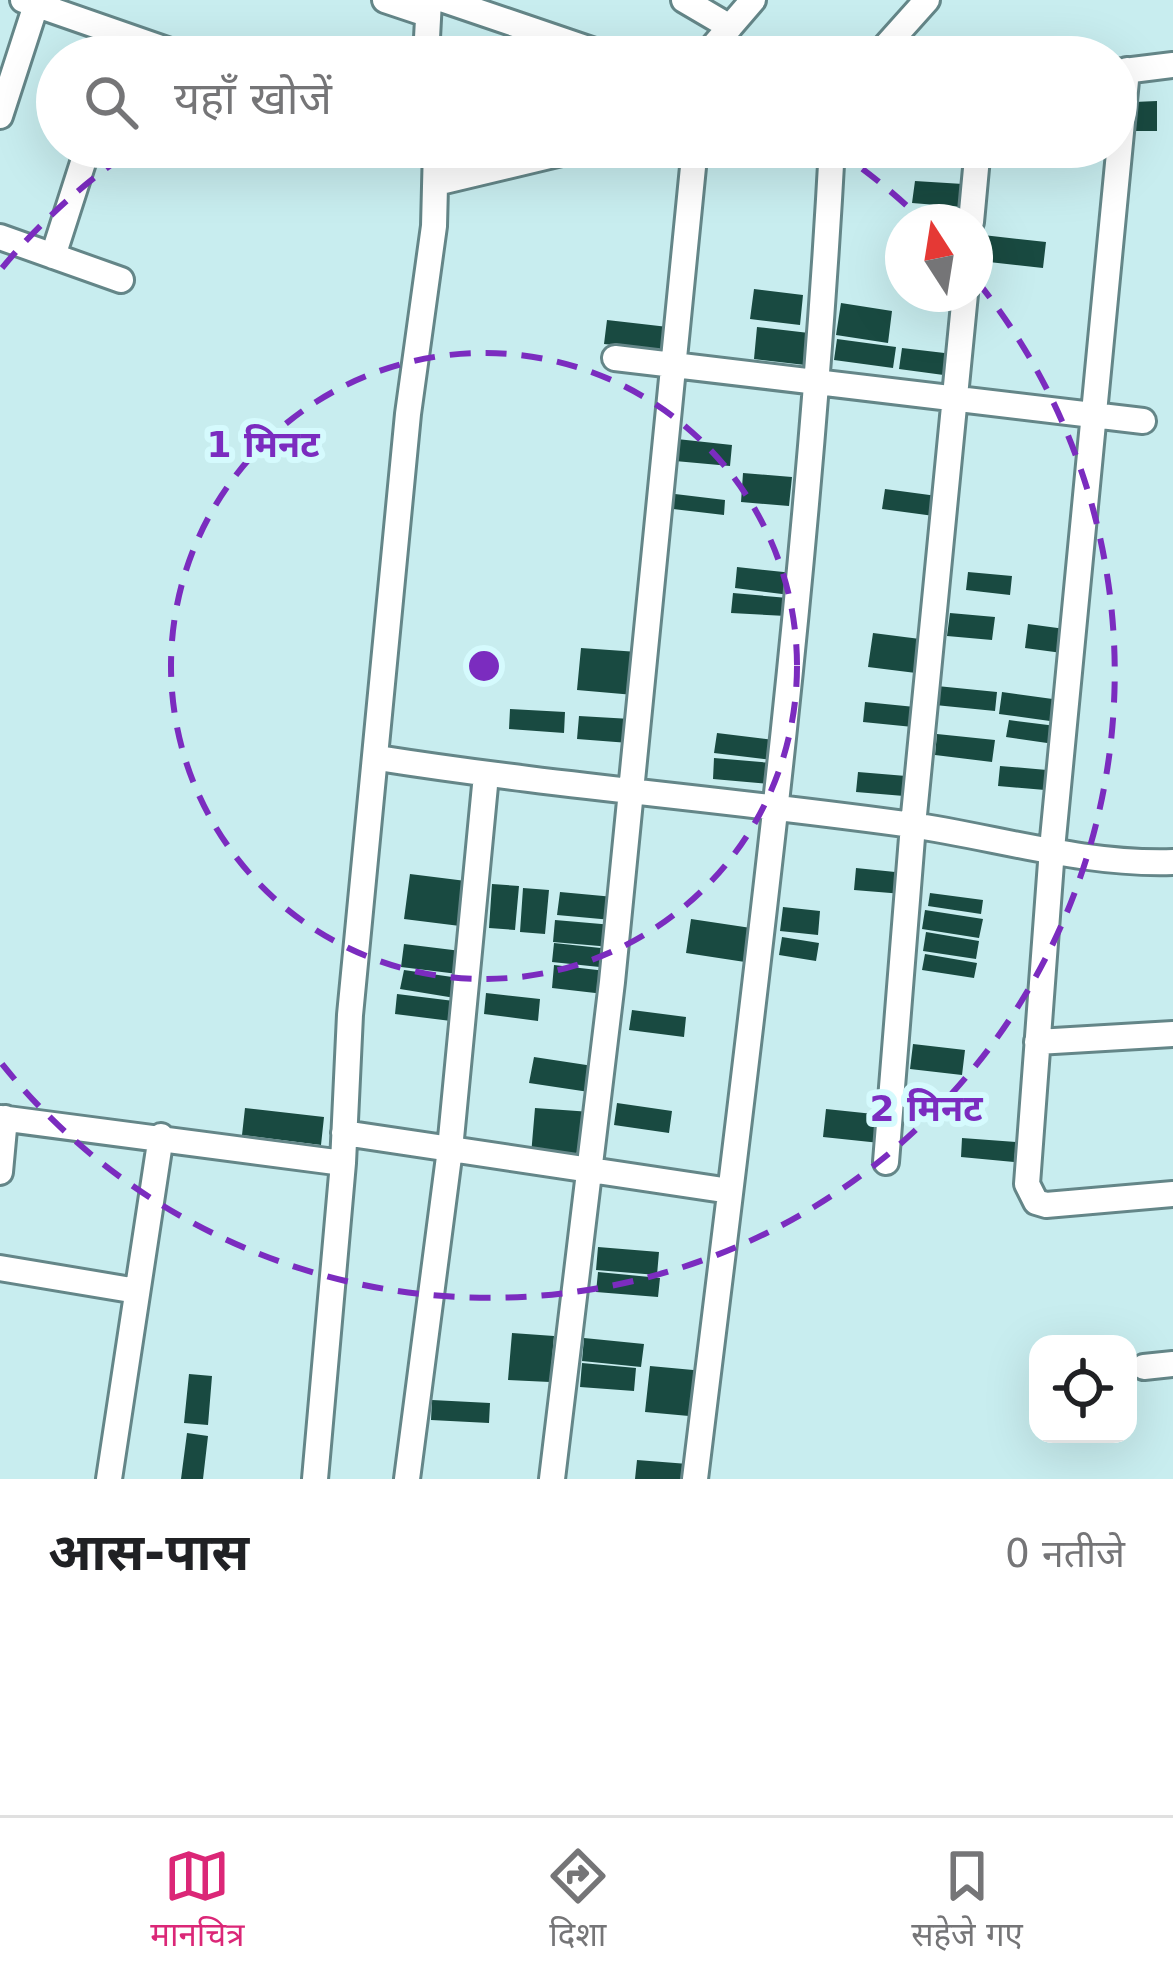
<!DOCTYPE html>
<html lang="hi">
<head>
<meta charset="utf-8">
<style>
  :root { --surface:#fff; --page:#f2f2f2; --text:#202124; --muted:#757577; --line:#e0e0e0; --accent:#db2777 }
  body { margin:0; font-family:"DejaVu Sans","Noto Sans Devanagari",sans-serif; background:var(--page); color:var(--text) }
  .controls { position:absolute; right:36px; bottom:36px; display:grid; overflow:hidden; border-radius:24px; box-shadow:0 12px 48px #0002 }
  .controls button { width:108px; height:108px; display:grid; place-items:center; padding:0; border:0; border-bottom:3px solid var(--line); background:var(--surface); color:var(--text); font:60px sans-serif }
  .compass { position:absolute; left:885px; top:204px; width:108px; height:108px; border-radius:50%; background:var(--surface); box-shadow:0 12px 48px #0002; rotate:348deg }
  .list { margin:0; padding:0; list-style:none }
  h2 { display:flex; justify-content:space-between; align-items:center; height:156px; margin:0; padding:0 48px; font-size:51px }
  h2 small { font-size:39px; font-weight:400; color:var(--muted) }
  .icon { flex:none; width:66px; height:66px; fill:none; stroke:currentColor; stroke-width:2; stroke-linecap:round; stroke-linejoin:round }
  .map { position:relative; flex:none; width:1173px; height:1479px; overflow:hidden }
  .search { position:absolute; background:var(--surface); box-shadow:0 12px 48px #0002; left:36px; right:36px; top:36px; height:132px; display:flex; align-items:center; gap:30px; box-sizing:border-box; padding:0 42px; border-radius:66px; color:var(--muted); font-size:45px }
  .sheet { height:336px; background:var(--surface) }
  nav { display:flex; justify-content:space-around; align-items:center; box-sizing:border-box; height:168px; border-top:3px solid var(--line); background:var(--surface); font-size:33px; color:var(--muted) }
  nav a { display:grid; justify-items:center; gap:6px }
  nav .on { color:var(--accent) }
  .map>svg:first-child { display:block }
  .building { fill:#194a41 }
  .lines { fill:none; stroke-linecap:round; stroke-linejoin:round }
  .minor-casing { stroke:#648688; stroke-width:30 }
  .minor { stroke:#fff; stroke-width:24 }
  .ring { fill:none; stroke:#7b2cbf; stroke-width:6; stroke-dasharray:21 15 }
  .centre { fill:#7b2cbf; stroke:#d5fafd; stroke-width:6 }
  .ring-label { font-size:36px; text-anchor:middle; font-weight:bold; fill:#7b2cbf; stroke:#d5fafd; stroke-width:12; stroke-linejoin:round; paint-order:stroke }
</style>
</head>
<body>
<div class="map">
<svg width="1173" height="1479" viewBox="0 0 1173 1479">
  <rect width="100%" height="100%" fill="#c8edef"/>
  <!-- building -->
  <path class="building" d="M1157 101V131H1135L1134 102Z
    M915 181 963 184 961 207 912 203Z
    M983 235 1046 242 1043 268 980 261Z
    M754 289 803 295 800 325 750 319Z
    M841 303 892 311 888 343 836 335Z
    M607 320 668 327 666 351 604 344Z
    M757 327 809 333 805 365 754 359Z
    M837 339 896 347 893 368 834 360Z
    M902 348 953 354 951 376 899 369Z
    M677 439 732 445 730 466 675 461Z
    M743 473 792 477 789 506 741 502Z
    M885 489 937 496 934 516 882 509Z
    M675 494 725 500 724 515 673 509Z
    M737 567 793 573 790 595 735 588Z
    M968 572 1012 576 1010 595 966 590Z
    M733 593 788 598 786 616 731 613Z
    M950 613 995 617 992 640 947 636Z
    M1028 624 1065 629 1062 653 1025 648Z
    M873 633 920 639 916 673 868 667Z
    M581 648 638 652 634 695 577 690Z
    M937 686 997 692 995 711 935 705Z
    M1002 692 1060 700 1057 722 999 714Z
    M865 702 925 708 923 728 863 722Z
    M510 709 565 712 564 733 509 729Z
    M579 716 631 719 629 743 577 739Z
    M1009 720 1064 727 1061 745 1006 737Z
    M717 733 774 740 772 760 714 753Z
    M937 734 995 740 992 762 935 755Z
    M714 758 772 763 770 784 713 779Z
    M1000 766 1047 770 1045 790 998 786Z
    M858 772 906 776 904 796 856 792Z
    M856 868 905 873 903 894 854 890Z
    M410 874 466 881 460 926 404 919Z
    M492 884 519 886 515 930 489 928Z
    M523 888 549 890 545 934 520 932Z
    M560 892 614 897 612 920 557 915Z
    M930 893 983 900 981 914 928 906Z
    M783 907 820 911 818 935 780 931Z
    M925 910 983 919 979 938 922 929Z
    M691 919 751 928 745 962 686 953Z
    M555 920 613 925 611 947 553 942Z
    M926 932 979 941 976 959 923 951Z
    M782 937 819 943 816 961 779 955Z
    M554 943 610 949 609 968 552 962Z
    M404 944 461 951 458 974 401 967Z
    M925 954 977 963 974 978 922 970Z
    M554 965 606 971 604 994 552 988Z
    M404 970 459 978 455 998 400 989Z
    M486 993 540 999 538 1021 484 1014Z
    M397 994 454 1001 451 1021 395 1014Z
    M632 1010 686 1017 684 1037 629 1030Z
    M913 1044 965 1050 962 1075 910 1069Z
    M534 1057 593 1066 589 1092 529 1083Z
    M617 1103 672 1111 669 1133 614 1125Z
    M245 1108 324 1117 321 1145 242 1135Z
    M535 1108 591 1112 587 1159 531 1155Z
    M826 1109 883 1115 880 1143 823 1137Z
    M962 1138 1016 1142 1014 1162 961 1157Z
    M598 1247 659 1252 657 1275 596 1270Z
    M598 1272 660 1278 658 1297 596 1292Z
    M512 1333 554 1336 550 1382 508 1380Z
    M584 1338 644 1344 641 1367 582 1361Z
    M582 1363 636 1368 634 1391 580 1387Z
    M650 1366 704 1371 700 1417 645 1412Z
    M189 1374 212 1376 208 1425 184 1423Z
    M432 1400 490 1403 489 1423 431 1420Z
    M187 1433 208 1436 203 1479H181Z
    M637 1460 688 1464 686 1479H635Z"/>
  <g class="lines">
    <!-- minor casing -->
    <g class="minor-casing">
      <path id="minor" d="M23 0 187 57
        M385 0 427 14
        M444 0 612 57
        M684 0 730 27
        M426 57 429 0
        M704 57 753 0
        M876 57 927 0
        M1127 70 1052 849 1027 1184 1036 1202 1046 1205 1173 1194
        M1116 72 1173 65
        M0 116 36 5
        M436 183 587 147
        M971 222 978 147
        M0 237 121 280
        M53 256 88 147
        M615 358 1143 421
        M378 758C555 786 734 800 912 825 998 838 1085 865 1173 862
        M1037 1042 1173 1034
        M0 1118 343 1163
        M344 1133 730 1191
        M886 1162 913 825 965 294
        M0 1172 5 1118
        M0 1268 137 1291
        M1144 1367 1173 1364
        M109 1479 161 1136
        M315 1479 343 1163 350 1015 408 414 434 226 436 147
        M407 1479 450 1149 486 775
        M552 1479 612 982 695 147
        M695 1479C749 1036 808 593 832 147"/>
    </g>
    <!-- minor -->
    <use href="#minor" class="minor"/>
  </g>
  <!-- distance rings -->
  <g class="ring">
    <circle cx="484" cy="666" r="313"/>
    <path d="M2 268A625 625 0 0 1 135 148M349 56A625 625 0 0 1 619 56M833 148A625 625 0 0 1 922 220M977 281A625 625 0 0 1 2 1064"/>
  </g>
  <circle cx="484" cy="666" r="18" class="centre"/>
  <g class="ring-label">
    <text x="263" y="457">1 मिनट</text>
    <text x="926" y="1121">2 मिनट</text>
  </g>
</svg>
<div class="controls">
<button><svg class="icon" aria-label="locate" viewBox="0 0 24 24"><circle cx="12" cy="12" r="6"/><path d="M12 2v4M12 18v4M2 12h4M18 12h4"/></svg></button>
</div>
<svg class="compass" viewBox="-18 -18 36 36"><path d="M0-13l5 13h-10z" fill="#e53935"/><path d="M0 13l5-13h-10z" fill="#757577"/></svg>
<div class="search"><svg class="icon" aria-label="search" viewBox="0 0 24 24"><circle cx="10" cy="10" r="6"/><path d="M15 15l6 6"/></svg>यहाँ खोजें</div>
</div>
<section class="sheet">
<h2>आस-पास<small>0 नतीजे</small></h2>
<ul class="list">
</ul>
</section>
<nav>
<a class="on"><svg class="icon" aria-label="map" viewBox="0 0 24 24"><path d="M3 6l6-2 6 2 6-2v14l-6 2-6-2-6 2zM9 4v14M15 6v14"/></svg>मानचित्र</a>
<a><svg class="icon" aria-label="directions" viewBox="0 0 24 24"><path d="M12 3l9 9-9 9-9-9zM9 14v-3h6M13 9l2 2-2 2"/></svg>दिशा</a>
<a><svg class="icon" aria-label="saved" viewBox="0 0 24 24"><path d="M7 4h10v16l-5-4-5 4z"/></svg>सहेजे गए</a>
</nav>
</body>
</html>
